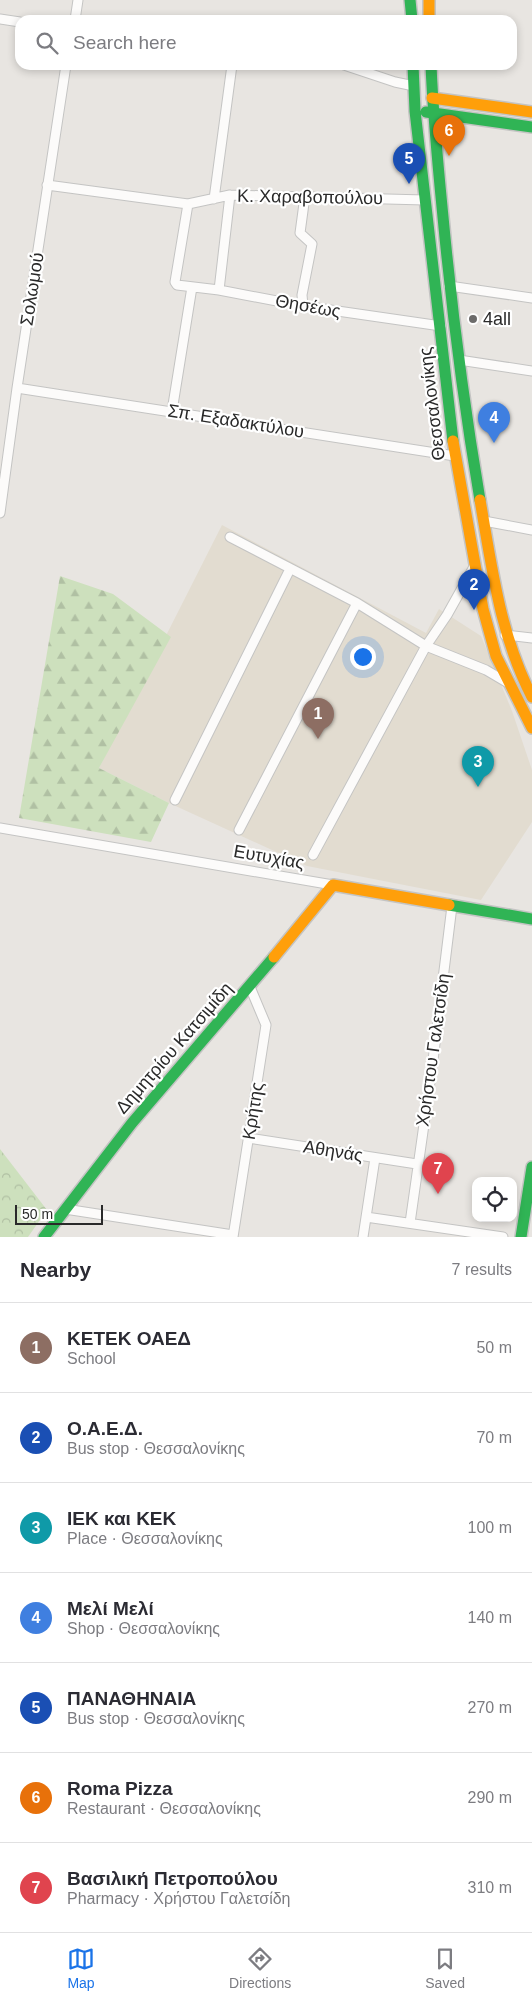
<!DOCTYPE html>
<html lang="en">
<head>
<meta charset="utf-8">
<style>
  :root { --surface:#fff; --page:#f7f7f7; --text:#2b2b33; --muted:#7c7c81; --line:#e1e1e2; --accent:#1a73e8 }
  body { margin:0; font-family:Helvetica,sans-serif; background:var(--page); color:var(--text) }
  .controls { position:absolute; right:15px; bottom:15px; display:grid; overflow:hidden; border-radius:10px; box-shadow:0 2px 8px #0003 }
  .controls button { width:45px; height:45px; display:grid; place-items:center; padding:0; border:0; border-bottom:1px solid var(--line); background:var(--surface); color:var(--text); font:25px sans-serif }
  .scale { position:absolute; left:15px; bottom:12px; width:88px; box-sizing:border-box; padding-left:5px; border:2px solid #2a2a2a; border-top:0; font-size:14px; line-height:18px; white-space:nowrap; color:#2a2a2a; -webkit-text-stroke:4px #fff; paint-order:stroke }
  .you { position:absolute; left:362px; top:656px; width:18px; height:18px; margin:-12px; border:4px solid #fff; border-radius:50%; background:#1a73e8; box-shadow:0 0 0 8px #1a73e833 }
  .badge { display:grid; place-items:center; width:32px; height:32px; border-radius:50%; background:var(--accent); color:#fff; font-size:16px; font-weight:700 }
  .pin { position:absolute; translate:-50% -41px; filter:drop-shadow(0 1px 2px #0008) }
  .pin::after { content:''; position:absolute; top:26px; width:18px; height:15px; background:inherit; clip-path:polygon(0 0,100% 0,50% 100%) }
  .list { margin:0; padding:0; list-style:none }
  h2 { display:flex; justify-content:space-between; align-items:center; height:65px; margin:0; padding:0 20px; font-size:21px }
  h2 small { font-size:16px; font-weight:400; color:var(--muted) }
  .list li { display:grid; grid-template-columns:32px 1fr auto; gap:15px; align-items:center; box-sizing:border-box; height:90px; padding:0 20px; border-top:1px solid var(--line) }
  .list b { display:block; font-size:19px; white-space:nowrap }
  .list p { margin:0; font-size:16px; white-space:nowrap; color:var(--muted) }
  .list em { font-size:16px; font-style:normal; color:var(--muted) }
  .icon { flex:none; width:28px; height:28px; fill:none; stroke:currentColor; stroke-width:2; stroke-linecap:round; stroke-linejoin:round }
  .map { position:relative; flex:none; width:532px; height:1237px; overflow:hidden }
  .search { position:absolute; background:var(--surface); box-shadow:0 2px 8px #0003; left:15px; right:15px; top:15px; height:55px; display:flex; align-items:center; gap:12px; box-sizing:border-box; padding:0 18px; border-radius:15px; color:var(--muted); font-size:19px }
  .sheet { height:695px; background:var(--surface) }
  nav { display:flex; justify-content:space-around; align-items:center; box-sizing:border-box; height:70px; border-top:1px solid var(--line); background:var(--surface); font-size:14px; color:var(--muted) }
  nav a { display:grid; justify-items:center; gap:2px }
  nav .on { color:var(--accent) }
  .map>svg:first-child { display:block }
  .education { fill:#e2dcd0 }
  .forest { fill:url(#forest-firs) }
  .park { fill:url(#park-crowns) }
  .lines { fill:none; stroke-linecap:round; stroke-linejoin:round }
  .street-casing { stroke:#c4c4c3; stroke-width:11 }
  .fast-casing { stroke:#c4c4c3; stroke-width:14 }
  .slow-casing { stroke:#c4c4c3; stroke-width:14 }
  .street { stroke:#fcfbfa; stroke-width:9 }
  .fast { stroke:#30b455; stroke-width:11 }
  .slow { stroke:#ff9f0a; stroke-width:11 }
  .poi-dot { fill:#6c6b6a; stroke:#fff; stroke-width:2 }
  .labels { text-anchor:middle; stroke-width:4.5; stroke-linejoin:round; paint-order:stroke }
  .street-label { font-size:18px; fill:#2a2a2a; stroke:#fff }
  .poi-label { font-size:18px; fill:#2a2a2a; stroke:#fff; text-anchor:start }
</style>
</head>
<body>
<div class="map">
<svg width="532" height="1237" viewBox="0 0 532 1237">
  <defs>
    <pattern id="forest-firs" width="22" height="20" patternUnits="userSpaceOnUse" patternTransform="scale(1.25)"><rect width="22" height="20" fill="#cde0bd"/><path d="M5 1l3.5 6h-7zM16 11l3.5 6h-7z" fill="#b0c0a3"/></pattern>
    <pattern id="park-crowns" width="20" height="18" patternUnits="userSpaceOnUse" patternTransform="scale(1.25)"><rect width="20" height="18" fill="#cde0bd"/><path d="M2 6a3 3 0 1 1 6 0M12 15a3 3 0 1 1 6 0" fill="none" stroke="#b0c0a3"/></pattern>
  </defs>
  <rect width="100%" height="100%" fill="#e8e5e1"/>
  <!-- education -->
  <path class="education" d="M222 525 426 633 439 609 481 636 512 711 532 770V822L481 900 307 866 169 803 99 768Z"/>
  <!-- forest -->
  <path class="forest" d="M60 576 113 594 171 637 99 768 169 803 151 842 19 818Z"/>
  <!-- park -->
  <path class="park" d="M0 1149 47 1210 28 1237H0Z"/>
  <g class="lines">
    <!-- street casing -->
    <g class="street-casing">
      <path id="street" d="M0 19 20 22
        M75 20 78 0
        M344 65 395 82 414 86
        M47 185 188 204 230 195 425 200
        M214 199 232 65
        M188 204 175 282 177 285 219 290 303 306 441 326
        M449 286 532 298
        M219 290 230 195
        M303 306 302 295 312 244 300 233 305 196
        M459 360 532 371
        M17 388 455 456
        M172 411 192 287
        M0 513 17 388 66 65
        M484 521 532 530
        M230 537 357 603 426 646 486 670 508 683
        M505 635 532 638
        M175 800 290 569
        M0 828 333 885
        M239 830 357 603
        M313 855 426 646 447 615 475 565
        M248 1138 417 1164
        M65 1209 233 1235
        M366 1217 503 1237
        M410 1223 432 1068 452 906
        M233 1237 266 1025 250 987
        M363 1237 375 1158"/>
    </g>
    <!-- fast casing -->
    <g class="fast-casing">
      <path id="fast" d="M410 0 412 20
        M413 65 415 111 453 441
        M431 65C433 116 438 166 443 217 452 312 464 406 480 500
        M426 112 532 127
        M449 905 532 919
        M44 1237 132 1123 274 957
        M521 1237 532 1167"/>
    </g>
    <!-- slow casing -->
    <g class="slow-casing">
      <path id="slow" d="M429 0V20
        M432 98 532 112
        M453 441 483 609 496 656 532 728
        M480 500C492 568 500 635 532 697
        M274 957 333 885 449 905"/>
    </g>
    <!-- street -->
    <use href="#street" class="street"/>
    <!-- fast -->
    <use href="#fast" class="fast"/>
    <!-- slow -->
    <use href="#slow" class="slow"/>
  </g>
  <!-- markers -->
  <circle class="poi-dot" cx="473" cy="319" r="5"/>
  <g class="labels">
    <!-- street labels -->
    <g class="street-label">
      <text transform="translate(310 197) rotate(1)" y="6">Κ. Χαραβοπούλου</text>
      <text transform="translate(32 289) rotate(-81)" y="6">Σολωμού</text>
      <text transform="translate(308 306) rotate(10)" y="6">Θησέως</text>
      <text transform="translate(432 404) rotate(-97)" y="6">Θεσσαλονίκης</text>
      <text transform="translate(236 421) rotate(9)" y="6">Σπ. Εξαδακτύλου</text>
      <text transform="translate(269 857) rotate(10)" y="6">Ευτυχίας</text>
      <text transform="translate(174 1048) rotate(-49)" y="6">Δημητρίου Κατσιμίδη</text>
      <text transform="translate(433 1050) rotate(-82)" y="6">Χρήστου Γαλετσίδη</text>
      <text transform="translate(253 1111) rotate(-81)" y="6">Κρήτης</text>
      <text transform="translate(333 1151) rotate(9)" y="6">Αθηνάς</text>
    </g>
    <!-- poi labels -->
    <g class="poi-label">
      <text x="483" y="325">4all</text>
    </g>
  </g>
</svg>
<div class="controls">
<button><svg class="icon" aria-label="locate" viewBox="0 0 24 24"><circle cx="12" cy="12" r="6"/><path d="M12 2v4M12 18v4M2 12h4M18 12h4"/></svg></button>
</div>
<div class="scale">50 m</div>
<div class="you"></div>
<div class="pin badge" style="left:318px;top:739px;background:#8d6e63">1</div>
<div class="pin badge" style="left:474px;top:610px;background:#1a4fb4">2</div>
<div class="pin badge" style="left:478px;top:787px;background:#0f9aa8">3</div>
<div class="pin badge" style="left:494px;top:443px;background:#3f7fe0">4</div>
<div class="pin badge" style="left:409px;top:184px;background:#1a4fb4">5</div>
<div class="pin badge" style="left:449px;top:156px;background:#e8710a">6</div>
<div class="pin badge" style="left:438px;top:1194px;background:#e0444e">7</div>
<div class="search"><svg class="icon" aria-label="search" viewBox="0 0 24 24"><circle cx="10" cy="10" r="6"/><path d="M15 15l6 6"/></svg>Search here</div>
</div>
<section class="sheet">
<h2>Nearby<small>7 results</small></h2>
<ul class="list">
<li><span class="badge" style="background:#8d6e63">1</span><div><b>ΚΕΤΕΚ ΟΑΕΔ</b><p>School</p></div><em>50 m</em></li>
<li><span class="badge" style="background:#1a4fb4">2</span><div><b>Ο.Α.Ε.Δ.</b><p>Bus stop · Θεσσαλονίκης</p></div><em>70 m</em></li>
<li><span class="badge" style="background:#0f9aa8">3</span><div><b>ΙΕΚ και ΚΕΚ</b><p>Place · Θεσσαλονίκης</p></div><em>100 m</em></li>
<li><span class="badge" style="background:#3f7fe0">4</span><div><b>Μελί Μελί</b><p>Shop · Θεσσαλονίκης</p></div><em>140 m</em></li>
<li><span class="badge" style="background:#1a4fb4">5</span><div><b>ΠΑΝΑΘΗΝΑΙΑ</b><p>Bus stop · Θεσσαλονίκης</p></div><em>270 m</em></li>
<li><span class="badge" style="background:#e8710a">6</span><div><b>Roma Pizza</b><p>Restaurant · Θεσσαλονίκης</p></div><em>290 m</em></li>
<li><span class="badge" style="background:#e0444e">7</span><div><b>Βασιλική Πετροπούλου</b><p>Pharmacy · Χρήστου Γαλετσίδη</p></div><em>310 m</em></li>
</ul>
</section>
<nav>
<a class="on"><svg class="icon" aria-label="map" viewBox="0 0 24 24"><path d="M3 6l6-2 6 2 6-2v14l-6 2-6-2-6 2zM9 4v14M15 6v14"/></svg>Map</a>
<a><svg class="icon" aria-label="directions" viewBox="0 0 24 24"><path d="M12 3l9 9-9 9-9-9zM9 14v-3h6M13 9l2 2-2 2"/></svg>Directions</a>
<a><svg class="icon" aria-label="saved" viewBox="0 0 24 24"><path d="M7 4h10v16l-5-4-5 4z"/></svg>Saved</a>
</nav>
</body>
</html>
